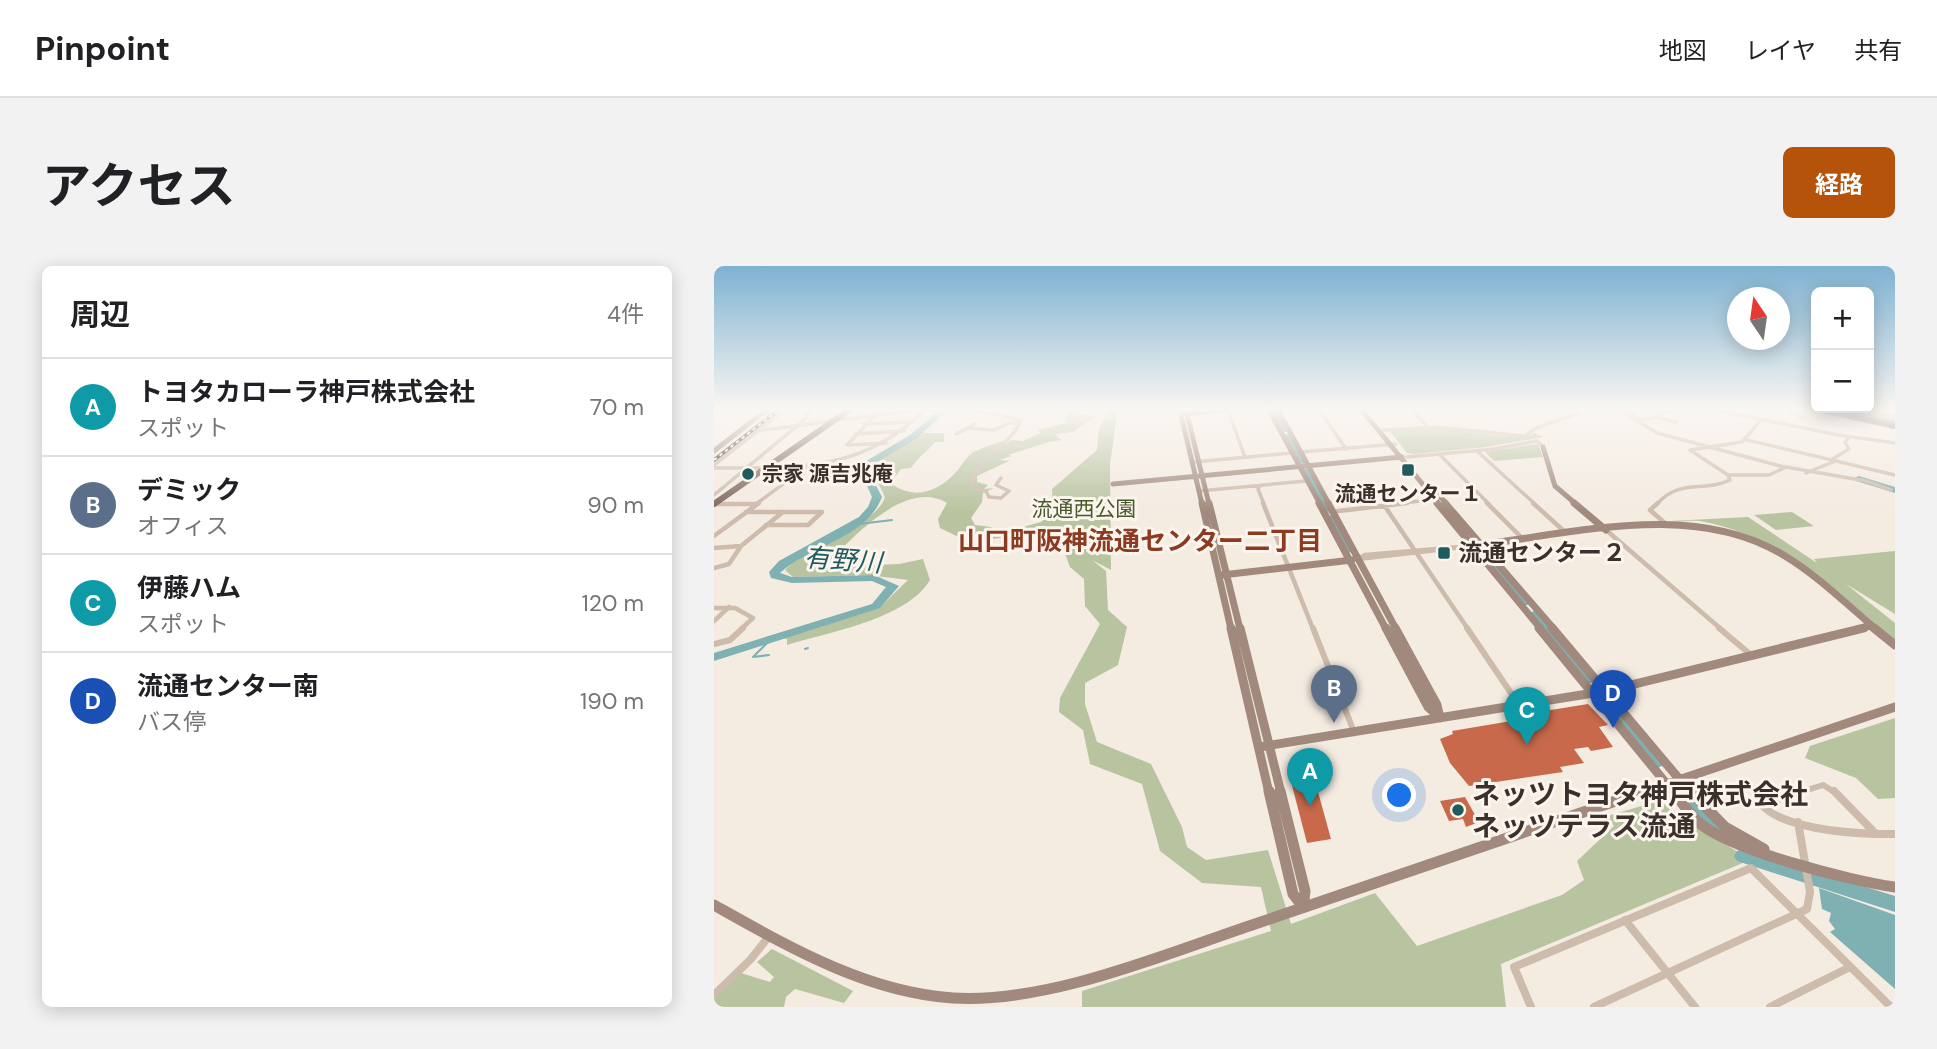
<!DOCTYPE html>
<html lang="ja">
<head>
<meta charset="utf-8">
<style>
  :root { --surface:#fff; --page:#f2f2f2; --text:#202124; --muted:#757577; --line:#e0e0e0; --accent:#b45309 }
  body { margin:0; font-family:"DM Sans","Noto Sans JP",sans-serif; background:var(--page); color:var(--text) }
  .controls { position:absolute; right:21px; top:21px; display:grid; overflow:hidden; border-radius:10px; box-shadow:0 4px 18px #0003 }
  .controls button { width:63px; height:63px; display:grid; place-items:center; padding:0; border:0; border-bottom:2px solid var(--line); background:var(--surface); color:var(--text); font:35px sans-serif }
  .compass { position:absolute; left:1013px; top:21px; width:63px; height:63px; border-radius:50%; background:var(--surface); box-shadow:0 4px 18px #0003; rotate:347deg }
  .you { position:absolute; left:686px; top:530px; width:24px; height:24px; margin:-18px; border:5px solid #fff; border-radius:50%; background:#1a73e8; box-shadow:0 0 0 10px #1a73e833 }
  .badge { display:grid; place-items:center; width:46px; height:46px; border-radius:50%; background:var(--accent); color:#fff; font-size:23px; font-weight:700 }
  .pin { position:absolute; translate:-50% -58px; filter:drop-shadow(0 2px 4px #0008) }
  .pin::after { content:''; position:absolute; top:37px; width:24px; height:21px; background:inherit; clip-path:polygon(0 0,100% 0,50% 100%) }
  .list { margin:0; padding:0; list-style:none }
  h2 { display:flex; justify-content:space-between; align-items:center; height:91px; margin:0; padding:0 28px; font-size:30px }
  h2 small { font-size:23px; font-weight:400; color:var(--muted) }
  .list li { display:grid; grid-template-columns:46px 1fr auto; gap:21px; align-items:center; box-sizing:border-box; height:98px; padding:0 28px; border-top:2px solid var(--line) }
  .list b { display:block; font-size:26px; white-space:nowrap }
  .list p { margin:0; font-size:23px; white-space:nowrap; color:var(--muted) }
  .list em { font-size:23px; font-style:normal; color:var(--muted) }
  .map { position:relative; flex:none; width:1181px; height:741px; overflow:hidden; border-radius:10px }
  header { display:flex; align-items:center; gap:42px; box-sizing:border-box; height:98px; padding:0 35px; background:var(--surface); border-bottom:2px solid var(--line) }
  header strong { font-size:33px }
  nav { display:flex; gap:38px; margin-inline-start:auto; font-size:24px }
  .intro { display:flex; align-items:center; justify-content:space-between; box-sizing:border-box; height:168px; padding:0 42px }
  h1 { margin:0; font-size:49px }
  .button { padding:18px 32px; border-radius:10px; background:var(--accent); color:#fff; font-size:24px; font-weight:700 }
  main { display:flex; gap:42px; padding:0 42px }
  aside { flex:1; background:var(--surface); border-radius:10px; box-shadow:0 4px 18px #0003 }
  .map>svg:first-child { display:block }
  .green { fill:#b8c4a0 }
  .water { fill:#7fb0b2 }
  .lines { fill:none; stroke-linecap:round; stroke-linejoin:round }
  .stream { stroke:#7fb0b2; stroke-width:2 }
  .river { fill:#7fb0b2; fill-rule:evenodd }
  .building { fill:#c8694b }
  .street-far3 { stroke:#cdbbac; stroke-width:3.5 }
  .street-far2 { stroke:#cdbbac; stroke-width:4.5 }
  .street-far1 { stroke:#cdbbac; stroke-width:6 }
  .street { stroke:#cdbbac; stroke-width:8 }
  .secondary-far3 { stroke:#a18a7d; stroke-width:5 }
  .secondary-far2 { stroke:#a18a7d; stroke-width:7 }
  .secondary-far1 { stroke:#a18a7d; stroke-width:9 }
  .secondary { stroke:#a18a7d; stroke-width:11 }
  .primary { stroke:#7d675c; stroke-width:6 }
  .rail-casing { stroke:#3b302b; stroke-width:3.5 }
  .rail { stroke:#fbf5ee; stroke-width:2; stroke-dasharray:3.5; stroke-linecap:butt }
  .poi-dot { fill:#1f5a5e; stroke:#fbf5ee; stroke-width:2.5 }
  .labels { text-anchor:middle; stroke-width:6; stroke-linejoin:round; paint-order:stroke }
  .far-poi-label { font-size:21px; font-weight:bold; fill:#3b302b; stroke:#fbf5ee; text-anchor:start }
  .far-park-label { font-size:21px; fill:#4a5a2e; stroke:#fbf5ee }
  .poi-label { font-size:24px; font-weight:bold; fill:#3b302b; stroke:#fbf5ee; text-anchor:start }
  .neighbourhood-label { font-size:26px; font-weight:bold; fill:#8c3b22; stroke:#fbf5ee }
  .water-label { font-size:26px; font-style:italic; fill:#1f5a5e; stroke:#fbf5ee }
  .near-poi-label { font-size:28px; font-weight:bold; fill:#3b302b; stroke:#fbf5ee; text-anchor:start }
</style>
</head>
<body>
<header>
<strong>Pinpoint</strong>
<nav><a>地図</a><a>レイヤ</a><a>共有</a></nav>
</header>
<div class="intro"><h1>アクセス</h1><a class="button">経路</a></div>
<main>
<aside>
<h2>周辺<small>4件</small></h2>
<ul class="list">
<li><span class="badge" style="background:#0f9aa8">A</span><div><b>トヨタカローラ神戸株式会社</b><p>スポット</p></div><em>70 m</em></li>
<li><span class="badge" style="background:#5c6f8a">B</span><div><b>デミック</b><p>オフィス</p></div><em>90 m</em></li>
<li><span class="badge" style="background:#0f9aa8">C</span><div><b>伊藤ハム</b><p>スポット</p></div><em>120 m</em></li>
<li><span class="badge" style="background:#1a4fb4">D</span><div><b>流通センター南</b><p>バス停</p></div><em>190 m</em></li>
</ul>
</aside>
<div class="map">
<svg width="1181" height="741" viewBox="0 0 1181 741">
  <rect width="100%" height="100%" fill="#f4ebe1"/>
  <!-- green -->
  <path class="green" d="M347 142 371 145 362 148 382 150 359 166 341 168 347 174 335 176 294 189 298 190 285 194 295 195 263 210V216L274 219 270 223 280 222 269 227 268 236 257 252 261 259 277 261 287 267 327 256 339 246 338 223 383 184 385 163 396 142H404L396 198 397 304 378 294 392 305 394 344 413 361 404 399 371 417V438L383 476 437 498 468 561 473 581 492 594 554 584 577 658 661 627 703 680 848 629 870 614 863 595 900 560 893 550 945 535 1036 594 787 698 792 741H368V725L557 665 547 621 488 617 446 585 428 518 376 498 369 464 345 446 346 432 386 358 371 340 370 313 356 301 343 266 327 261 299 271 253 275 226 262 224 253 233 237C192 212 136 273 111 301L185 298 209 293 216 314C193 353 115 366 73 379V373L66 372 166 341 194 314 155 309 79 311 71 304C90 282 164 258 171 231L157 203 162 196 210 167H230V176H221C213 186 204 191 197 202L187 203 176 217C201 235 224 226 243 205 248 199 252 191 258 187 263 184 287 175 294 174L278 186 298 174 309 175 327 167 323 164 352 157 353 146Z
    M715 161C734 163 808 176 820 167L830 171 772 181 700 188 693 187 675 164Z
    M824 178 829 191 780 195 771 186Z
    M1078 246 1100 260 1062 264 1040 249Z
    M1034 251 1103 297 1100 293 1181 285V348L1132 318 1181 357V374C1120 324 1065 269 986 255 981 254 966 256 957 255Z
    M1181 452V532L1164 533 1142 512 1091 492 1096 480Z
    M58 683 139 725 130 737 81 723 72 731 70 741H0V732L27 707 56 716 60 711 43 696Z"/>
  <!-- water -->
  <path class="water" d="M1105 622 1181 649V723L1116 666 1121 663 1115 655 1117 647 1108 643Z"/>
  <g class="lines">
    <!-- stream -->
    <path class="stream" d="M137 259 178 254
      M91 383 94 382
      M55 389 39 391 56 374"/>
    <!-- river -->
    <path class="river" d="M228 142H236L202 173 156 200 154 204 168 231C152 273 96 279 66 307L78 311 160 309 185 320 166 342 0 395V387L158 338 172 321 158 315 78 317 57 312 55 306 65 295 145 251 154 241 158 231 146 204 149 197 196 169Z
      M556 142H562L574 164 573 166H567Z
      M1117 142H1130L1181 154V158Z
      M569 167 576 169 591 196 590 198 583 196 568 169Z
      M589 202 596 204 618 244 616 246 613 247 608 244 588 204Z
      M1145 210 1181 221V227L1142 215V211Z
      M617 249 622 252 639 284 638 286 634 287 629 284 612 252Z
      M770 285 774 286 815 335 817 337 815 339H807L765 288Z
      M821 344 825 346 880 411 882 414 880 417H870L815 348Z
      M896 434 901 436 948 492 951 496 948 500 943 502 938 500 891 442 889 439 891 436Z
      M977 532 983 534 1009 557 1011 562 1009 567C995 572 981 552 971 542L969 538 971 534Z
      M1029 583 1181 630V646L1023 595 1020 590 1023 585Z"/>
  </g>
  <!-- building -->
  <path class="building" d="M874 438 894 459 885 461 899 481 877 485 874 481 860 483 870 497 846 501 849 506 755 520 736 497 726 473 739 468 738 465 815 452 812 448Z
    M598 504 617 573 593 577 575 508Z
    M751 531 765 556 752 561 749 553 735 555 726 535Z"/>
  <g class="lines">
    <!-- street-far3 -->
    <path class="street-far3" d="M168 142 133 179 172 177
      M449 142 473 147
      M513 142 531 191
      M604 142 632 183
      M696 142 713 160
      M903 142 943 167 1070 201
      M911 142 925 153
      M991 142 1124 169 1181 177
      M1074 142 1075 146 1090 152
      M1140 142 1181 151
      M1174 142 1181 144
      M940 143 952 146
      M945 152 962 156
      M927 154C942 154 952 144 967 142
      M1047 154 1028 176 976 184 1014 209H1055L1072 201 1152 215 1177 224
      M150 158 199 156
      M253 162 280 164 296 157H306
      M46 164C122 158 236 128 307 155 295 180 268 190 257 216L261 222 272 225 275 231 287 232 295 225 282 219 287 212
      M670 164 722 161 810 170 822 162 867 146 859 142
      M141 168 190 165
      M242 168 261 158
      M1029 173 1181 209
      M763 185 821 238
      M587 186 682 178
      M726 189 775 238
      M693 191 780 183 823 175 829 181
      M1117 194 1135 183 1131 176 1135 171
      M480 196 578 187
      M0 199 73 142
      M0 202C85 202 149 206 213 142
      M1092 207 1119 196
      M547 219 544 223 550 238
      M485 225 592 215
      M0 229 89 155 99 142
      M0 238H42
      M42 238 91 202
      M679 238 724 233
      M943 238C966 212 988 227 1016 214L1014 209"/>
    <!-- street-far2 -->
    <path class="street-far2" d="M549 237 599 363
      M773 237 810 274
      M819 237 851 266
      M944 237 936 244 952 258
      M0 238H42
      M670 239 754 363
      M32 246H108L94 259H52
      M616 246 693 237
      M892 264 1007 363
      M0 270 45 237
      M0 282 27 280
      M644 293 758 280
      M644 293 651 289 758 280
      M0 302 15 298 27 280 69 246
      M0 342H21L39 352 27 363
      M0 355 15 341"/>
    <!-- street-far1 -->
    <path class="street-far1" d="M599 362 640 466
      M753 362 805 439
      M1005 362 1037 389
      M0 378 16 374 29 362
      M1084 527 1109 519 1122 527"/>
    <!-- street -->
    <path class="street" d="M1089 525 1048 539C1068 562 1132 567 1162 568
      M1120 525 1162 568
      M1162 568H1181
      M911 654 981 741
      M0 729 37 693 55 670
      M817 741 800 701 1037 602 1177 741
      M880 741 1093 643 1096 626 1084 556
      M1056 741 1136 701"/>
    <!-- secondary-far3 -->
    <path class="secondary-far3" d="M554 142 606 238
      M563 142 615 238
      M646 142 725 238
      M475 144 467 149 488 238
      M829 181 841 220 862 238
      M0 185 55 142
      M399 218 688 191
      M722 226 733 238
      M495 238 473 148 522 142"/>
    <!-- secondary-far2 -->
    <path class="secondary-far2" d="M488 237 517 363
      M495 237 526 363
      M605 237 672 363
      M614 237 682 363
      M723 237 827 363
      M731 237 840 363
      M860 237 892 264
      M764 279C862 267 981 234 1071 290 1104 310 1132 338 1162 363
      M508 309 638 294
      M1143 363 1157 360"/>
    <!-- secondary-far1 -->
    <path class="secondary-far1" d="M517 362 555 527
      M526 362 567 527
      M672 362 714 441 726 452
      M681 362 723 439 726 452
      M825 362 960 527
      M838 362 977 527
      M1160 362 1181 379
      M545 481 892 425 1150 362
      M926 527 1181 441"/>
    <!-- secondary -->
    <path class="secondary" d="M555 525 579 628 589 641
      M566 525 591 625 589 641
      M959 525C967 535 974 546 983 555 1014 584 1137 615 1181 621
      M976 525 1011 561 1050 583
      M0 639C75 681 152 726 239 732 334 738 451 688 541 658 671 613 801 569 931 525"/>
    <!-- primary -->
    <path class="primary" d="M1100 142 1181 160
      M0 238 138 142"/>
    <!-- rail casing -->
    <g class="rail-casing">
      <path id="rail" d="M0 194 67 142"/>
    </g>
    <!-- rail -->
    <use href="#rail" class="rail"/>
  </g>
  <!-- sky -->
  <linearGradient id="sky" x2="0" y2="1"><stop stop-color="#7eb2d2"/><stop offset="0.58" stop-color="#faf6f2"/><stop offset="1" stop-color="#faf6f2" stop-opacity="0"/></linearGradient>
  <rect width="1181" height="246" fill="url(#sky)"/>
  <!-- markers -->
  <g class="poi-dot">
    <rect x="687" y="197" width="14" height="14" rx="3.5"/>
    <circle cx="34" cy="208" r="7"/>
    <rect x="723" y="280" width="14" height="14" rx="3.5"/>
    <circle cx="744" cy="544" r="7"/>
  </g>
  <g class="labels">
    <!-- far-poi labels -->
    <g class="far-poi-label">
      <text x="48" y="215">宗家 源吉兆庵</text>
      <text x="694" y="235" text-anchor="middle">流通センター１</text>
    </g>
    <!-- far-park labels -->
    <g class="far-park-label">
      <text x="370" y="250">流通西公園</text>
    </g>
    <!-- poi labels -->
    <g class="poi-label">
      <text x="744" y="295">流通センター２</text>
    </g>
    <!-- neighbourhood labels -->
    <g class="neighbourhood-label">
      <text x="426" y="284">山口町阪神流通センター二丁目</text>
    </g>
    <!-- water labels -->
    <g class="water-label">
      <text transform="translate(129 294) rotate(4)" y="9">有野川</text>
    </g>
    <!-- near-poi labels -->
    <g class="near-poi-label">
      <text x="758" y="538">ネッツトヨタ神戸株式会社<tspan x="758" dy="32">ネッツテラス流通</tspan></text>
    </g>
  </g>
</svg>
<div class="controls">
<button>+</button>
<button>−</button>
</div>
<svg class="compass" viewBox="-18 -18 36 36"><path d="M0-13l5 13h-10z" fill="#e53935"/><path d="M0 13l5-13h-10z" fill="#757577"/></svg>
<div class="you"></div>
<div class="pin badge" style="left:596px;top:540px;background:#0f9aa8">A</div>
<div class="pin badge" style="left:620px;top:457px;background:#5c6f8a">B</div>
<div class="pin badge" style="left:813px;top:479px;background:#0f9aa8">C</div>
<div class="pin badge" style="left:899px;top:462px;background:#1a4fb4">D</div>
</div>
</main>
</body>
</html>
